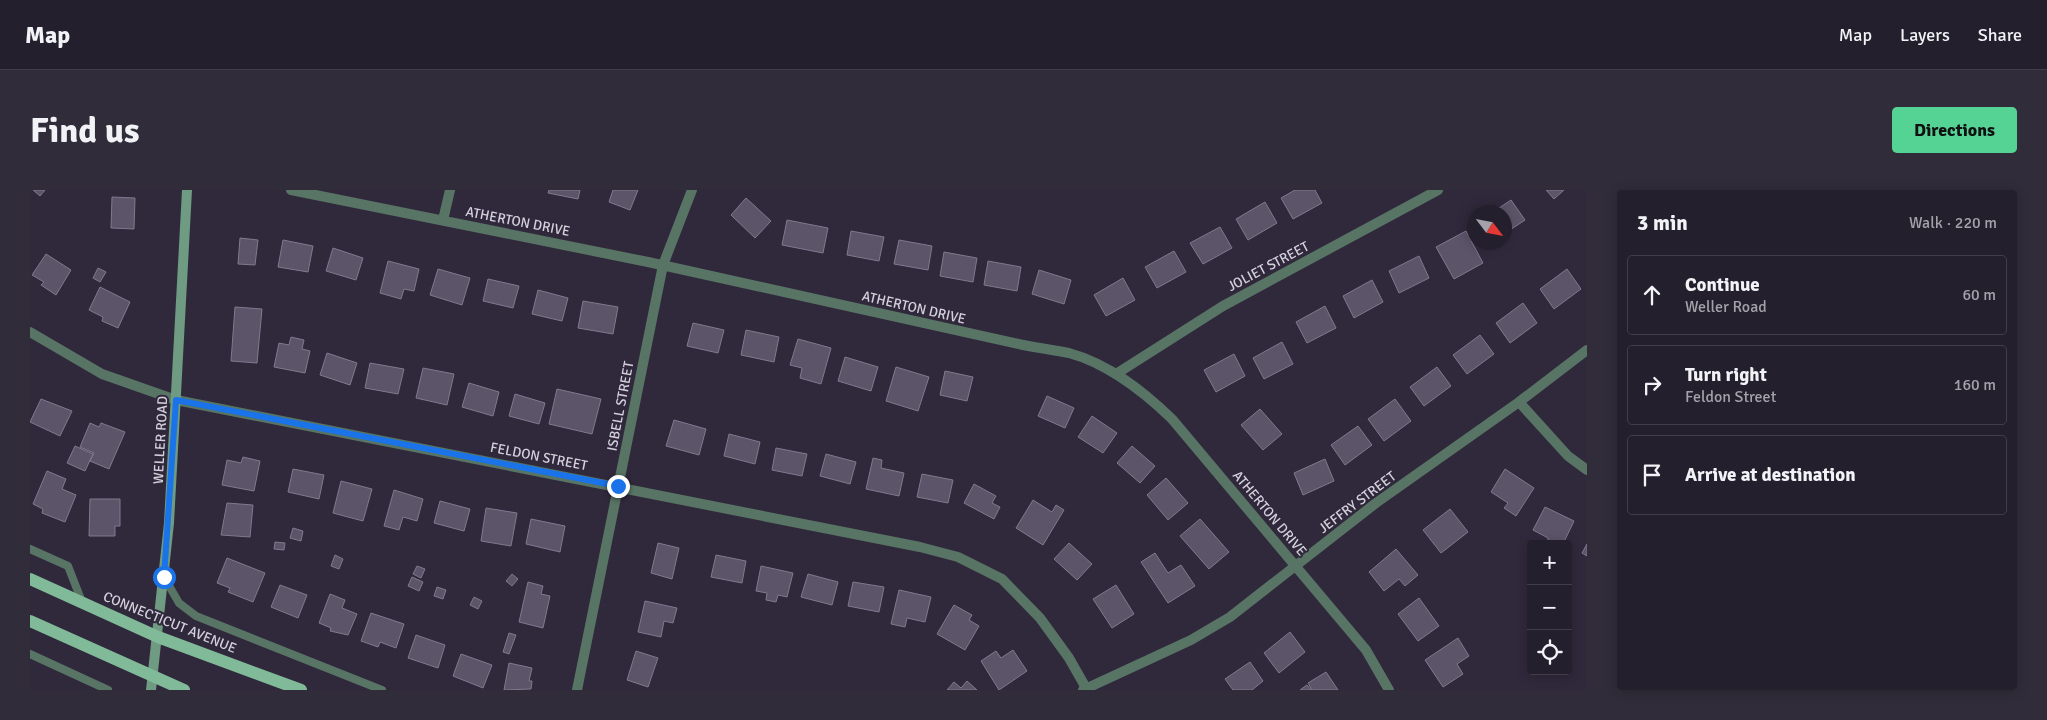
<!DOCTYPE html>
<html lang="en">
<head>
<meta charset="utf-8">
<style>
  :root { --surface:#241f2d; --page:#302c39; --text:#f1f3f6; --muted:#a3a2aa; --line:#413d49; --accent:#54d395 }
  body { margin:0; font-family:Signika,sans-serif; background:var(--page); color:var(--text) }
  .controls { position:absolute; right:15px; bottom:15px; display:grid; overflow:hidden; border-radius:5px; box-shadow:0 2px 12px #0003 }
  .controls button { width:45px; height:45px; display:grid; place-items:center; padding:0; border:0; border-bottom:1px solid var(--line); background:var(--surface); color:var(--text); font:25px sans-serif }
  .compass { position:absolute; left:1437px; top:15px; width:45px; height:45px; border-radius:50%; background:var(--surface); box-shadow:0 2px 12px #0003; rotate:122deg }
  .stop { position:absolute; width:15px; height:15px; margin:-11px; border:4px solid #1a73e8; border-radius:50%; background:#fff }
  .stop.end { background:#1a73e8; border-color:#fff; box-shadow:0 1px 5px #0008 }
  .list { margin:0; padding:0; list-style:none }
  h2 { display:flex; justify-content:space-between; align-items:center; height:65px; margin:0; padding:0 20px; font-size:21px }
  h2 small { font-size:16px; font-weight:400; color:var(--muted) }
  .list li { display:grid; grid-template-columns:32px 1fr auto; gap:15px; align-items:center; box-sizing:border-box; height:80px; margin:0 10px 10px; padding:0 10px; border:1px solid var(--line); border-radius:5px }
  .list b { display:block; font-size:19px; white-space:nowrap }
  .list p { margin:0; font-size:16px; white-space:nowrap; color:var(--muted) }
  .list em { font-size:16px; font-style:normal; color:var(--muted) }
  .icon { flex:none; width:28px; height:28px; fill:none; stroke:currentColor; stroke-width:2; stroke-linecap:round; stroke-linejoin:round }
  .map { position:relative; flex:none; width:1557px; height:500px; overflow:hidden; border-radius:5px }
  header { display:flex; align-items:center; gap:30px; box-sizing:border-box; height:70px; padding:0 25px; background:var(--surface); border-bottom:1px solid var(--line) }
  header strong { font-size:24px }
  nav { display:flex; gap:28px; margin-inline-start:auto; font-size:18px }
  .intro { display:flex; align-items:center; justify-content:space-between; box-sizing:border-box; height:120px; padding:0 30px }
  h1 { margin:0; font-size:35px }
  .button { padding:12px 22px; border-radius:5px; background:var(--accent); color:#111; font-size:18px; font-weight:700 }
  main { display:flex; gap:30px; padding:0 30px }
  aside { flex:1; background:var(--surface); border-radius:5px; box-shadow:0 2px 12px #0003 }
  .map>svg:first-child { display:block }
  .building { fill:#5c556a; stroke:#80798f }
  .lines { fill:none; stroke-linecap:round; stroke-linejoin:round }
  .lane { stroke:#587464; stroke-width:8 }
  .street { stroke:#587464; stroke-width:10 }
  .secondary { stroke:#6f9b82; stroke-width:10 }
  .primary { stroke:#80ba99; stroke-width:12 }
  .route { stroke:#1a73e8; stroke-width:6 }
  .labels { text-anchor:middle; stroke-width:4; stroke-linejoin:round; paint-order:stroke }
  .street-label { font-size:14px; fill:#d4d0dc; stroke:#30293c }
</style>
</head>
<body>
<header>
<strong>Map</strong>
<nav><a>Map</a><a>Layers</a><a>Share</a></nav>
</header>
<div class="intro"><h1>Find us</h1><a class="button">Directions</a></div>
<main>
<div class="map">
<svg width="1557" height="500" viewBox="0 0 1557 500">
  <rect width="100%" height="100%" fill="#30293c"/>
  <!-- building -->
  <path class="building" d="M3 0H15L10 6Z
    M519 0H550L548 9 518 3Z
    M583 0H608L600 20 579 12Z
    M1265 0H1285L1292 13 1263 29 1251 8Z
    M1516 0H1534L1524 9Z
    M82 7 105 8 104 39 81 38Z
    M716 8 741 31 725 48 701 25Z
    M1481 10 1495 30 1474 44V22H1463Z
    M1235 12 1247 33 1218 50 1206 29Z
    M757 30 798 38 793 63 752 55Z
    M1190 37 1202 58 1173 74 1160 53Z
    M821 41 854 47 849 71 817 65Z
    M1436 41 1453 73 1424 89 1406 57Z
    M210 48 228 50 225 75 208 74Z
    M253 50 283 56 278 82 248 77Z
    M869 50 902 56 898 80 864 74Z
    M303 58 333 68 326 90 296 81Z
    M1144 61 1156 82 1127 98 1115 77Z
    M914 62 947 68 943 92 910 86Z
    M16 64 41 80 26 105 11 95 14 92 2 85Z
    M1389 66 1399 88 1369 103 1359 81Z
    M358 71 389 79 384 101 374 99 371 109 350 103Z
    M958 71 991 77 987 101 954 95Z
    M68 78 76 82 70 92 63 88Z
    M408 79 440 88 432 115 400 105Z
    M1537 79 1551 99 1524 119 1510 99Z
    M1009 80 1041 90 1034 114 1002 104Z
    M1093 88 1105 110 1076 126 1064 105Z
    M458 89 489 96 483 118 453 111Z
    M1342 90 1353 112 1324 128 1313 106Z
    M70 97 100 112 88 138 72 131 73 127 59 120Z
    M508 100 538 108 532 131 502 124Z
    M553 111 588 117 583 144 548 138Z
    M1493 113 1507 133 1480 153 1466 133Z
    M1295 116 1306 138 1277 153 1266 132Z
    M205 117 232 119 227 173 201 171Z
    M663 133 694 140 688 163 657 156Z
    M716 140 749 147 744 172 711 165Z
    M1450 145 1464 164 1437 184 1423 165Z
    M261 147 274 150 272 159 280 161 275 183 244 177 249 153 259 155Z
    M768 149 801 158 791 194 770 188 772 178 760 175Z
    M1252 152 1263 174 1234 189 1223 168Z
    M297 163 327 173 320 195 290 185Z
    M1204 164 1215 186 1186 202 1174 180Z
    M815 167 848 177 841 201 808 191Z
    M340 173 374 179 368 204 335 198Z
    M866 177 899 187 888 221 856 211Z
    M1407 177 1421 196 1394 216 1380 197Z
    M393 178 424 184 417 215 386 208Z
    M915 181 943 187 937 211 910 205Z
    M439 193 469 202 463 226 432 217Z
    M527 199 571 209 562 244 519 234Z
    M485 204 515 213 509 234 479 226Z
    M1017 206 1044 218 1035 238 1008 226Z
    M11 209 42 221 30 246 0 232Z
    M1365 209 1381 231 1354 251 1338 229Z
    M1230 219 1252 244 1233 260 1211 235Z
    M1062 226 1087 243 1073 263 1048 247Z
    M644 230 676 239 669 265 636 256Z
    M60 233 69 237 71 233 95 242 79 279 60 271 64 263 50 257Z
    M1328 236 1342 255 1315 275 1301 255Z
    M699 244 730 252 725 274 694 266Z
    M45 256 63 264 55 281 37 273Z
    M1102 256 1125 276 1110 293 1087 273Z
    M746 258 777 264 772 286 742 280Z
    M796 264 826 272 820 294 790 286Z
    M213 267 230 271 224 301 192 295 197 270 211 273Z
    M843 268 852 270 851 278 874 283 869 306 836 299Z
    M1295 269 1304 291 1273 305 1264 283Z
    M263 279 294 285 289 309 258 302Z
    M1475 279 1504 298 1486 326 1474 318 1478 313 1461 302Z
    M17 281 36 289 32 299 46 305 35 332 12 323 13 319 3 314Z
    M892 284 923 290 918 313 887 307Z
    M1136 288 1158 313 1138 330 1117 305Z
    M311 291 342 299 333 331 303 323Z
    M944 294 966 306 962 313 970 317 964 329 934 313Z
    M364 300 393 309 387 331 373 327 369 340 354 336Z
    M60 309H90V336H85V346H59Z
    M1003 310 1022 322 1026 315 1034 320 1013 355 986 338Z
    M410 311 440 319 434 341 404 333Z
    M197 313 223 315 220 347 191 345Z
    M1515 317 1544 331 1533 354H1518V348L1503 340Z
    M456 318 487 323 481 356 451 351Z
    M1420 319 1438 342 1411 363 1393 340Z
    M501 329 535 336 530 362 496 354Z
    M1170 329 1199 362 1179 379 1150 346Z
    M263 338 273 341 271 351 260 348Z
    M245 352 255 353 254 360 244 359Z
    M628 353 649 358 642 389 621 383Z
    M1039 353 1062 374 1047 390 1024 369Z
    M1557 354V366L1552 363Z
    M1366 359 1388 385 1375 396 1369 389 1354 401 1339 382Z
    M1125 363 1138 383 1151 375 1165 396 1138 413 1111 372Z
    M305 365 313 369 309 379 301 376Z
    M686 365 716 371 712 393 681 387Z
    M197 368 235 383 223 412 198 402 200 398 187 393Z
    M387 376 395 379 391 388 383 384Z
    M731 376 763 383 757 407 748 405 746 412 736 410 737 403 726 401Z
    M482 384 488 389 482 396 476 391Z
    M778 384 808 392 802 415 771 407Z
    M382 387 393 392 389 401 378 396Z
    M498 392 513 396 511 404 520 406 513 438 489 432Z
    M823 392 854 397 849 422 818 416Z
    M250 395 277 405 268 428 241 417Z
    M1086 395 1104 424 1082 438 1063 409Z
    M407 397 416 400 413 409 404 406Z
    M869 400 901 407 895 432 877 428 875 437 861 434Z
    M300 404 315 410 312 418 327 424 318 445 300 441 301 438 289 433Z
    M444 407 452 411 448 419 440 415Z
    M1389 408 1409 436 1388 451 1368 424Z
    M615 411 647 418 643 433 634 431 631 447 608 442Z
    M924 415 942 425 939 430 949 436 935 460 907 444Z
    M341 423 374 434 366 458 350 452 348 457 331 451Z
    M1260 442 1275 462 1249 483 1234 463Z
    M479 443 486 445 479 464 473 462Z
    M386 445 415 455 408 478 378 468Z
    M1428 448 1439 466 1427 474 1433 484 1413 497 1395 470Z
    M983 460 997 481 969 500 951 471 966 461 971 468Z
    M606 461 628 468 618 497 597 490Z
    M431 464 462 475 453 498 423 486Z
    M1220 472 1233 491 1222 500H1203L1195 489Z
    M479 473 502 478 499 491H502L501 499 474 500Z
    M1296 482 1308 500H1282L1278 493Z
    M937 491 947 500H917L924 492 931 498Z
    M1277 495 1281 500H1270Z"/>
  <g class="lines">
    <!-- lane -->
    <path class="lane" d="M0 359 38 376 52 412
      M134 387 149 413 166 426 352 500
      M0 464 78 500"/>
    <!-- street -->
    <path class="street" d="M261 0 618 72 993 155C1008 158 1024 160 1039 163 1079 174 1113 201 1142 229L1336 460 1359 500
      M413 30 420 0
      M0 142 72 184 146 210 890 357 928 367 972 389 1010 428 1039 468 1056 498
      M1086 184 1193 116 1408 0
      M1489 212 1538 266 1557 280
      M547 500 633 75 662 0
      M1053 500 1161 450 1200 427 1346 313 1489 212 1557 160"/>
    <!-- secondary -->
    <path class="secondary" d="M121 500 139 333 157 0"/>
    <!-- primary -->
    <path class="primary" d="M0 389 128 447 271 500
      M0 431 154 500"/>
  </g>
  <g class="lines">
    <!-- route -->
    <path class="route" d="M134 387 146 210 588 296"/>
  </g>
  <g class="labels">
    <!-- street labels -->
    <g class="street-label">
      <text transform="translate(488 31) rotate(11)" y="5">ATHERTON DRIVE</text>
      <text transform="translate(1238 76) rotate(-28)" y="5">JOLIET STREET</text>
      <text transform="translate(884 117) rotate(13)" y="5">ATHERTON DRIVE</text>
      <text transform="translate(590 216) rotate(-79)" y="5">ISBELL STREET</text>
      <text transform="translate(130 250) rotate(-87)" y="5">WELLER ROAD</text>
      <text transform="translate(509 266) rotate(11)" y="5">FELDON STREET</text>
      <text transform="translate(1327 312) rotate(-37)" y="5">JEFFRY STREET</text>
      <text transform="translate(1240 323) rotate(50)" y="5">ATHERTON DRIVE</text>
      <text transform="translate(140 432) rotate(22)" y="5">CONNECTICUT AVENUE</text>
    </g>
  </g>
</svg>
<div class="controls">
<button>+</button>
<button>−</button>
<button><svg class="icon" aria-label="locate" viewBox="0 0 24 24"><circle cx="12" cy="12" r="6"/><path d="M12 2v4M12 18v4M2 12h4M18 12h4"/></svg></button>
</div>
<svg class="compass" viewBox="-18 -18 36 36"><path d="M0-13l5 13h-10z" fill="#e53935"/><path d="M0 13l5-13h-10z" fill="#a3a2aa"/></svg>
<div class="stop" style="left:134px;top:387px"></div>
<div class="stop end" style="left:588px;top:296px"></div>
</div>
<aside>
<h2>3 min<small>Walk · 220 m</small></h2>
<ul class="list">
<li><svg class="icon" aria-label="ahead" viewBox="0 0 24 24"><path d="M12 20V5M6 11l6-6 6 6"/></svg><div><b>Continue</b><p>Weller Road</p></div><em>60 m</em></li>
<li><svg class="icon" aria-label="right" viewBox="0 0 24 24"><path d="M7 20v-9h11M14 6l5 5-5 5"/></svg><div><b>Turn right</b><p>Feldon Street</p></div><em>160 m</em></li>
<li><svg class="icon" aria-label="arrive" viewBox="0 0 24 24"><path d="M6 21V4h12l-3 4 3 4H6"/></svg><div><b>Arrive at destination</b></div></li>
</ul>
</aside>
</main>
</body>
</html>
